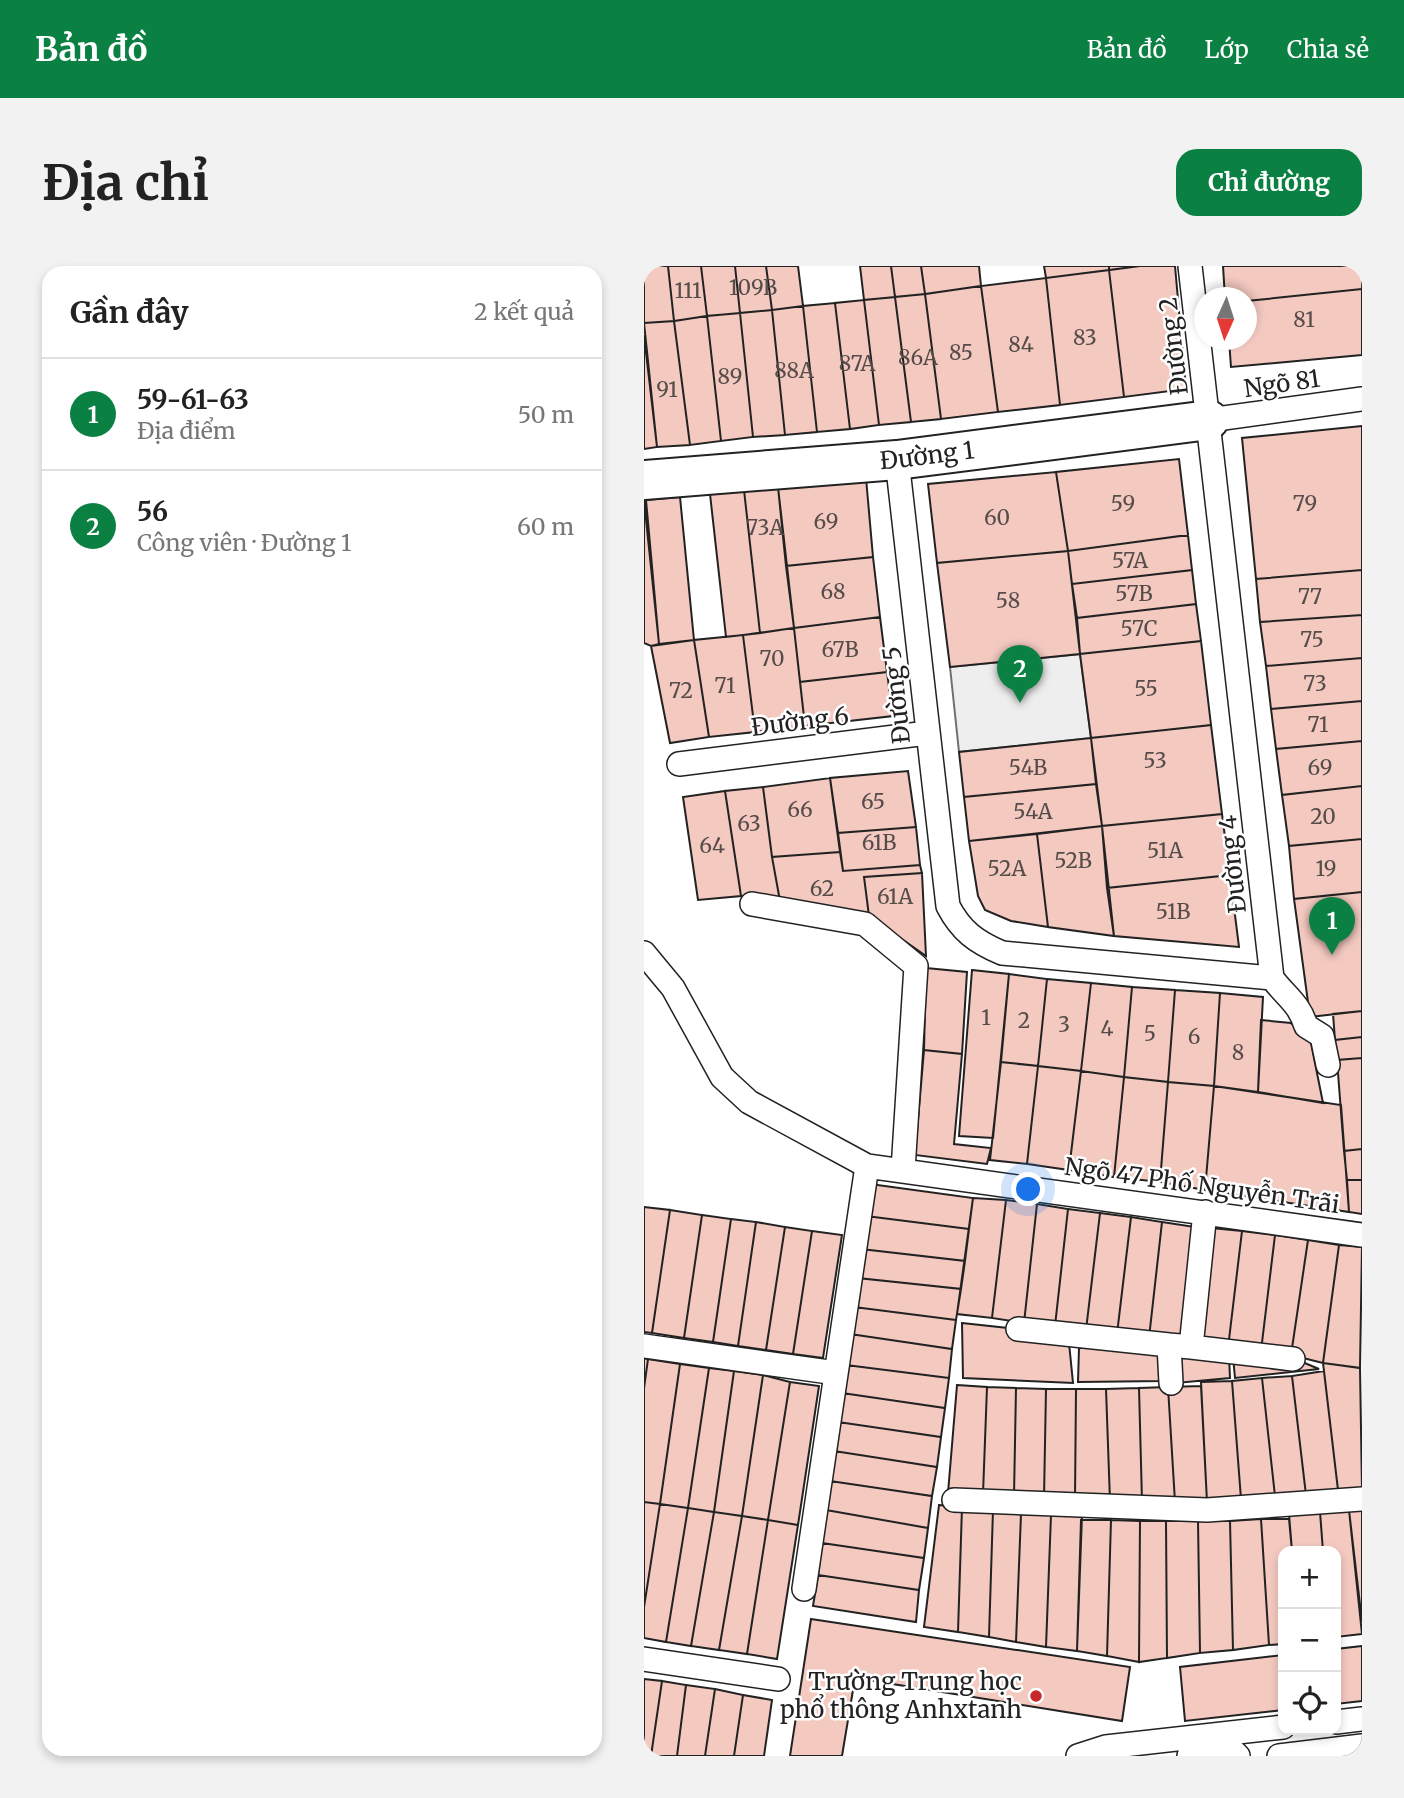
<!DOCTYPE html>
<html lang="vi">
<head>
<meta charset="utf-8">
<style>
  :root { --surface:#fff; --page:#f2f2f2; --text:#222; --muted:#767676; --line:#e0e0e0; --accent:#0b8043 }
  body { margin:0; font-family:Merriweather,serif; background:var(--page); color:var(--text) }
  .controls { position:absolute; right:21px; bottom:21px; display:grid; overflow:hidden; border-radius:14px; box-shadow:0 4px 10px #0003 }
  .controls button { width:63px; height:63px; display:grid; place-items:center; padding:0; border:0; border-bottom:2px solid var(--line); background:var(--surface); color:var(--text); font:35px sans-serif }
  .compass { position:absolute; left:550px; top:21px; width:63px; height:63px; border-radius:50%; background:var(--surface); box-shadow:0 4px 10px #0003; rotate:183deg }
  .you { position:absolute; left:385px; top:924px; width:24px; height:24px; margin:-18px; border:5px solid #fff; border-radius:50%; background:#1a73e8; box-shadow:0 0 0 10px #1a73e833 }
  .badge { display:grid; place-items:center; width:46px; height:46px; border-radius:50%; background:var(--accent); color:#fff; font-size:23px; font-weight:700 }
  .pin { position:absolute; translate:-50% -58px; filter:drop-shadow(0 2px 4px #0008) }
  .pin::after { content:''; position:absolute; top:37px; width:24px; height:21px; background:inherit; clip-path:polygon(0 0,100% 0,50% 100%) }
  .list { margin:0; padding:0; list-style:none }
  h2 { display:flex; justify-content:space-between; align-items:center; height:91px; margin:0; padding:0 28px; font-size:30px }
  h2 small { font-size:23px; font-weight:400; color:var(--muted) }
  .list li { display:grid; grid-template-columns:46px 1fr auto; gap:21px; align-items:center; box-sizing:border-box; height:112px; padding:0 28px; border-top:2px solid var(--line) }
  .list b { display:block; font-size:26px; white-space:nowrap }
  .list p { margin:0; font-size:23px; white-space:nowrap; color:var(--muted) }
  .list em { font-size:23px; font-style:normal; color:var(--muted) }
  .icon { flex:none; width:38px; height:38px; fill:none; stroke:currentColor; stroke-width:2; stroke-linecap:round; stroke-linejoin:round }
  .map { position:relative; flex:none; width:718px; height:1490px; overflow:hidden; border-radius:21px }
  header { display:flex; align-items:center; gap:42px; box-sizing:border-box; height:98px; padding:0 35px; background:var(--accent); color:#fff }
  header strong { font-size:33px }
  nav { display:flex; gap:38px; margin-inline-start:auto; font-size:24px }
  .intro { display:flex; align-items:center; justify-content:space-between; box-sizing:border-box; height:168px; padding:0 42px }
  h1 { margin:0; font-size:49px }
  .button { padding:18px 32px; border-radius:21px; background:var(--accent); color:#fff; font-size:24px; font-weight:700 }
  main { display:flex; gap:42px; padding:0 42px }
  aside { flex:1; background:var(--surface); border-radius:21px; box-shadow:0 4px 10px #0003 }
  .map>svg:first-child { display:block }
  .green { fill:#eee; stroke:#6f6f6f; stroke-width:2 }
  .building { fill:#f3c9c0; stroke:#222; stroke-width:2 }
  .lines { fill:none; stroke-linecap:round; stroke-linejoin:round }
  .lane-casing { stroke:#222; stroke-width:26 }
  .street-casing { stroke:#222; stroke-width:42 }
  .lane { stroke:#fff; stroke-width:23 }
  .street { stroke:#fff; stroke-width:38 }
  .poi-dot { fill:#c62828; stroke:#fff; stroke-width:2.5 }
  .labels { text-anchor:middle; stroke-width:5; stroke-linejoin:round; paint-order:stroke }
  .number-label { font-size:21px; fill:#564c4a }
  .street-label { font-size:24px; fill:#222; stroke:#fff }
  .poi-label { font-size:24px; fill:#222; stroke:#fff; text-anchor:end }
</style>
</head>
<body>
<header>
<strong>Bản đồ</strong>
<nav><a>Bản đồ</a><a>Lớp</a><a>Chia sẻ</a></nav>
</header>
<div class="intro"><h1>Địa chỉ</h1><a class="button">Chỉ đường</a></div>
<main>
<aside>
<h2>Gần đây<small>2 kết quả</small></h2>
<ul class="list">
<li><span class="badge">1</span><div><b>59-61-63</b><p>Địa điểm</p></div><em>50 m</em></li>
<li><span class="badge">2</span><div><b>56</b><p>Công viên · Đường 1</p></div><em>60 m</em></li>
</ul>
</aside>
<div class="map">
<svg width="718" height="1490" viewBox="0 0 718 1490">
  <rect width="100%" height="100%" fill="#fff"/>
  <!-- green -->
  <path class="green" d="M436 388 447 472 315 486 306 401Z"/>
  <!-- building -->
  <path class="building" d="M0 0H24L30 55 0 57Z
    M24 0H57L63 50 30 55Z
    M57 0H91L96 47 63 50Z
    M91 0H122L128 44 96 47Z
    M122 0H154L159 40 128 44Z
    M216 0H247L251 31 220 34Z
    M247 0H277L281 28 251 31Z
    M277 0H335L337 20 281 28Z
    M400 0H465V4L402 12Z
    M465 0H496L465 4Z
    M496 0H531L542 123 480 131 465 4Z
    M579 0H718V23L603 35V32H581Z
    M465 4 480 131 416 139 402 12Z
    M402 12 416 139 354 146 337 20Z
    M337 20 354 146 297 153 281 28Z
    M718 23V89L587 101 585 74H603V35Z
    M281 28 297 153 267 156 251 31Z
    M251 31 267 156 235 159 220 34Z
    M220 34 235 159 206 163 191 37Z
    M191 37 206 163 173 166 159 40Z
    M159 40 173 166 141 169 128 44Z
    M128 44 141 169 109 171 96 47Z
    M96 47 109 171 77 175 63 50Z
    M63 50 77 175 46 179 30 55Z
    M30 55 46 179 13 181 0 57Z
    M0 69 13 181 0 183Z
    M718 160V304L612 313 598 172Z
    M535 193 544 269 424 285 412 206Z
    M412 206 424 285 293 297 284 218Z
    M222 212 229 291 142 300 134 221Z
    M134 221 150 362 116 367 100 224Z
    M100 224 116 367 82 371 66 228Z
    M36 231 50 374 15 378 2 234Z
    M0 234 15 378 7 380 0 377Z
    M544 269 548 304 428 318 424 285Z
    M424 285 436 388 306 401 293 297Z
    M229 291 236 351 150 362 142 300Z
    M548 304 552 338 433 352 428 318Z
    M718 304V349L616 356 612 313Z
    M552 338 557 375 436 388 433 352Z
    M718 349V392L622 400 616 356Z
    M236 351 243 406 156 416 150 362Z
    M150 362 161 460 111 466 99 369Z
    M99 369 111 466 65 471 50 374Z
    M50 374 65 471 26 477 7 380Z
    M557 375 567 459 447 472 436 388Z
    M718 392V435L627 443 622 400Z
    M243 406 249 450 161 460 156 416Z
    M718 435V475L632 483 627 443Z
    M567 459 578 548 458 560 447 472Z
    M447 472 452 518 320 531 315 486Z
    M718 475V520L638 529 632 483Z
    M264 505 272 561 194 567 186 512Z
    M186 512 196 586 128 591 119 521Z
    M452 518 458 560 325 575 320 531Z
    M718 520V573L645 580 638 529Z
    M119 521 128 591 136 635 97 630 81 525Z
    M81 525 97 630 54 634 39 531Z
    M578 548 586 609 463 622 458 560Z
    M458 560 470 670 404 661 393 568Z
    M272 561 276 599 199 605 194 567Z
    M393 568 404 661 367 655 341 644 334 630 325 575Z
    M718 573V626L650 633 645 580Z
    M196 586 199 605 276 599 278 607 220 611 225 650 136 635 128 591Z
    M278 607 282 690 225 650 220 611Z
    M586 609 595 681 470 670 463 622Z
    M718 626V745L666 751 650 633Z
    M282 702 323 706 318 788 280 784Z
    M328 704 365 708 349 872 315 870Z
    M365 708 403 713 394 800 357 796Z
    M403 713 447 717 437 805 394 800Z
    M447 717 488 721 480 811 437 805Z
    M488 721 531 724 524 816 480 811Z
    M531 724 576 727 570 820 524 816Z
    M576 727 619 731 614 826 570 820Z
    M718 745V771L691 774 689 748Z
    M617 754 647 757 667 777 679 837 614 826Z
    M718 771V792L693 794 691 774Z
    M280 784 318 788 310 878 347 882 343 898 271 889Z
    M718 792V883L700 885 693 794Z
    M357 796 394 800 383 898 346 894Z
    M394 800 437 805 425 904 383 898Z
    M437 805 480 811 470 911 425 904Z
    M480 811 524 816 516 916 470 911Z
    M524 816 570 820 561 924 516 916Z
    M570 820 697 839 705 946 561 924Z
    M718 883V914H703L700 885Z
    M703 914H718V948L705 946Z
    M226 918 329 932 325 963 222 950Z
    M329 932 362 934 348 1052 313 1048Z
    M362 934 393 938 380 1057 348 1052Z
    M393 938 424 943 411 1060 380 1057Z
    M0 941 26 944 8 1067 0 1066Z
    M424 943 456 947 442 1064 411 1060Z
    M26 944 58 949 40 1072 8 1067Z
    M456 947 487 951 473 1068 442 1064Z
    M58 949 87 953 69 1076 40 1072Z
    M222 950 325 963 321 995 217 983Z
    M487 951 518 956 505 1072 473 1068Z
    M87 953 112 956 94 1080 69 1076Z
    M112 956 141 961 122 1084 94 1080Z
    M518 956 551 961 536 1075 505 1072Z
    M141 961 168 965 149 1088 122 1084Z
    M567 962 598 965 584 1082 555 1079Z
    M168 965 198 969 179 1092 149 1088Z
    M598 965 631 969 617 1085 584 1082Z
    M631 969 664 974 647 1089 617 1085Z
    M664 974 695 979 679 1097 647 1089Z
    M695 979 718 981 716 1102 679 1097Z
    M217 983 321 995 317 1023 214 1012Z
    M214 1012 317 1023 312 1054 210 1041Z
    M210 1041 312 1054 308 1083 206 1068Z
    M318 1057 364 1062 370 1074 425 1077 429 1117 319 1112Z
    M206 1068 308 1083 305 1112 202 1099Z
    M435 1082H520V1115L434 1116Z
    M535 1085 585 1090 586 1112 532 1117Z
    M589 1091 656 1095 675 1103 591 1112Z
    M0 1092 4 1093 0 1122Z
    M4 1093 36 1098 16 1238 0 1236V1122Z
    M679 1097 716 1102 718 1223 694 1224Z
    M36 1098 65 1102 44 1242 16 1238Z
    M202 1099 305 1112 301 1142 198 1127Z
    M65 1102 90 1105 70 1246 44 1242Z
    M90 1105 119 1109 98 1250 70 1246Z
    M680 1105 694 1224 662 1229 648 1110Z
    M119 1109 146 1116 124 1254 98 1250Z
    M648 1110 662 1229 631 1230 618 1112Z
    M618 1112 631 1230 597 1233 588 1115Z
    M588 1115 597 1233 563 1236 557 1116Z
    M146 1116 175 1120 154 1259 124 1254Z
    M313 1119 343 1121 339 1228 304 1227Z
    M557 1120 563 1236H531L524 1121Z
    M343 1121 372 1122 370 1230 339 1228Z
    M524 1121 531 1236 498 1235 495 1122Z
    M372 1122 402 1123 400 1232 370 1230Z
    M495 1122 498 1235H466L462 1123Z
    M402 1123H432L431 1233 400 1232Z
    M432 1123H462L466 1235 431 1233Z
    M198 1127 301 1142 297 1171 194 1156Z
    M194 1156 297 1171 293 1201 190 1185Z
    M190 1185 293 1201 288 1230 186 1215Z
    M186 1215 288 1230 284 1262 182 1244Z
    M0 1236 16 1238 0 1341Z
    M16 1238 44 1242 22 1376 0 1372V1341Z
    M295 1239 318 1241 314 1366 280 1361Z
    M318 1241 349 1244 345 1371 314 1366Z
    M44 1242 70 1246 47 1380 22 1376Z
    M718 1243V1356L705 1244Z
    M182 1244 284 1262 280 1292 178 1277Z
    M349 1244 377 1248 372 1376 345 1371Z
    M705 1244 718 1368 692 1371V1285H679L676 1246Z
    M70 1246 98 1250 75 1384 47 1380Z
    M676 1246 679 1285H648L645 1248Z
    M377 1248 407 1249 402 1381 372 1376Z
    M407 1249H438L433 1385 402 1381Z
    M98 1250 124 1254 103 1388 75 1384Z
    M617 1253H645L648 1285H639V1378L625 1379Z
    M617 1253 625 1379 589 1384 586 1255Z
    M124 1254 154 1259 133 1393 103 1388Z
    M437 1254H467L463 1390 433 1385Z
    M467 1254 496 1255 495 1396 463 1390Z
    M496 1255H522L523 1392 495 1396Z
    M522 1255H554L556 1387 523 1392Z
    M554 1255H586L589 1384 556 1387Z
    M178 1277 280 1292 275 1324 174 1309Z
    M174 1309 275 1324 272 1356 169 1340Z
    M167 1353 486 1401 478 1455 211 1412 198 1490H146Z
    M718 1380V1435L692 1438V1383Z
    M639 1389V1444L541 1455 536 1401Z
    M0 1413 18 1415 7 1490H0Z
    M18 1415 42 1419 33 1490H7Z
    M42 1419 71 1423 61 1490H33Z
    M71 1423 99 1429 90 1490H61Z
    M99 1429 128 1434 120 1490H90Z"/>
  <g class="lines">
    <!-- lane casing -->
    <g class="lane-casing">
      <path id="lane" d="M546 0 628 712C642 731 655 737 662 760L678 770 684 799
        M565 154 718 133
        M253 194 304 640C317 665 332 676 358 687L628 712
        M35 498 283 467
        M108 638 221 658 272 700 259 904
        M0 687 29 722 78 811 105 836 223 900 718 969
        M374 1063 525 1079
        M0 1080 192 1107
        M547 1081 649 1093
        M527 1117 525 1079 547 1081 561 946
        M310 1234 563 1244 718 1233
        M160 1323 223 900
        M0 1393 134 1413
        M692 1456 718 1453
        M434 1490 462 1481 639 1461
        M545 1490 589 1485 594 1490
        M635 1490 718 1480"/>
    </g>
    <!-- street casing -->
    <g class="street-casing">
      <g id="street">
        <path id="s1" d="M0 214 253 194 565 154"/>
      </g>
    </g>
    <!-- lane -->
    <use href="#lane" class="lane"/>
    <!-- street -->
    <use href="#street" class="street"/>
  </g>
  <!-- markers -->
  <circle class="poi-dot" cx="392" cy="1430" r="7"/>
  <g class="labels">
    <!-- number labels -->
    <g class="number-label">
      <text x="109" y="29">109B</text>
      <text x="44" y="32">111</text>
      <text x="660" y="61">81</text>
      <text x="441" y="79">83</text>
      <text x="377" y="86">84</text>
      <text x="317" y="94">85</text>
      <text x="274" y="99">86A</text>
      <text x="213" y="105">87A</text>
      <text x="150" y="112">88A</text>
      <text x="86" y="118">89</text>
      <text x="23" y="131">91</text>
      <text x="479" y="245">59</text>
      <text x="661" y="245">79</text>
      <text x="353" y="259">60</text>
      <text x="182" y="263">69</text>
      <text x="121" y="269">73A</text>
      <text x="486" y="302">57A</text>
      <text x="189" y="333">68</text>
      <text x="490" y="335">57B</text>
      <text x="666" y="338">77</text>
      <text x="364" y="342">58</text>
      <text x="495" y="370">57C</text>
      <text x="668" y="381">75</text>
      <text x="196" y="391">67B</text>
      <text x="128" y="400">70</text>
      <text x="671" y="425">73</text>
      <text x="81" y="427">71</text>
      <text x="502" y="430">55</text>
      <text x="37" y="432">72</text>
      <text x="674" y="466">71</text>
      <text x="511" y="502">53</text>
      <text x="384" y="509">54B</text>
      <text x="676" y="509">69</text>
      <text x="229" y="543">65</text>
      <text x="156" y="551">66</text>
      <text x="389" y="553">54A</text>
      <text x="679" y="558">20</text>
      <text x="105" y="565">63</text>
      <text x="235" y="584">61B</text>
      <text x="68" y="587">64</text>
      <text x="521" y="592">51A</text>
      <text x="429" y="602">52B</text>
      <text x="363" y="610">52A</text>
      <text x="682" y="610">19</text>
      <text x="178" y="630">62</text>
      <text x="251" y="638">61A</text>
      <text x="529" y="653">51B</text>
      <text x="342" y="759">1</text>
      <text x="380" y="762">2</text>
      <text x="420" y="766">3</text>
      <text x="463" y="770">4</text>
      <text x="506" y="775">5</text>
      <text x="550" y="778">6</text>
      <text x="594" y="794">8</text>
    </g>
    <!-- street labels -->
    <g class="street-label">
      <text transform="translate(530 80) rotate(-97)" y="8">Đường 2</text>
      <text transform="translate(638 118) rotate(-8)" y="8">Ngõ 81</text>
      <text dy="8" stroke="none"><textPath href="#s1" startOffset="284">Đường 1</textPath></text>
      <text transform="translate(253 429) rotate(-96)" y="8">Đường 5</text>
      <text transform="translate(156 456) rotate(-7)" y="8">Đường 6</text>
      <text transform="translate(589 598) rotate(-96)" y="8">Đường 4</text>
      <text transform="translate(558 920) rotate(8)" y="8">Ngõ 47 Phố Nguyễn Trãi</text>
    </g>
    <!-- poi labels -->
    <g class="poi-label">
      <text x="378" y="1424">Trường Trung học<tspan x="378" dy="28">phổ thông Anhxtanh</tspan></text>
    </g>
  </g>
</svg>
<div class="controls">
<button>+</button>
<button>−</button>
<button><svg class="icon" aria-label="locate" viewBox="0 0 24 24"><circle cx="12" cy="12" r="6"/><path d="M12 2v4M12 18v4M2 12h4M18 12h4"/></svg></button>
</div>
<svg class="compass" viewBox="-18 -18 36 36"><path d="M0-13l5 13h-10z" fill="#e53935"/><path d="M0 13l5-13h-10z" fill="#767676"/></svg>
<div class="you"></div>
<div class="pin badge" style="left:688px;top:689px">1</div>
<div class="pin badge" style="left:376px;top:437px">2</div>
</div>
</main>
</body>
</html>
